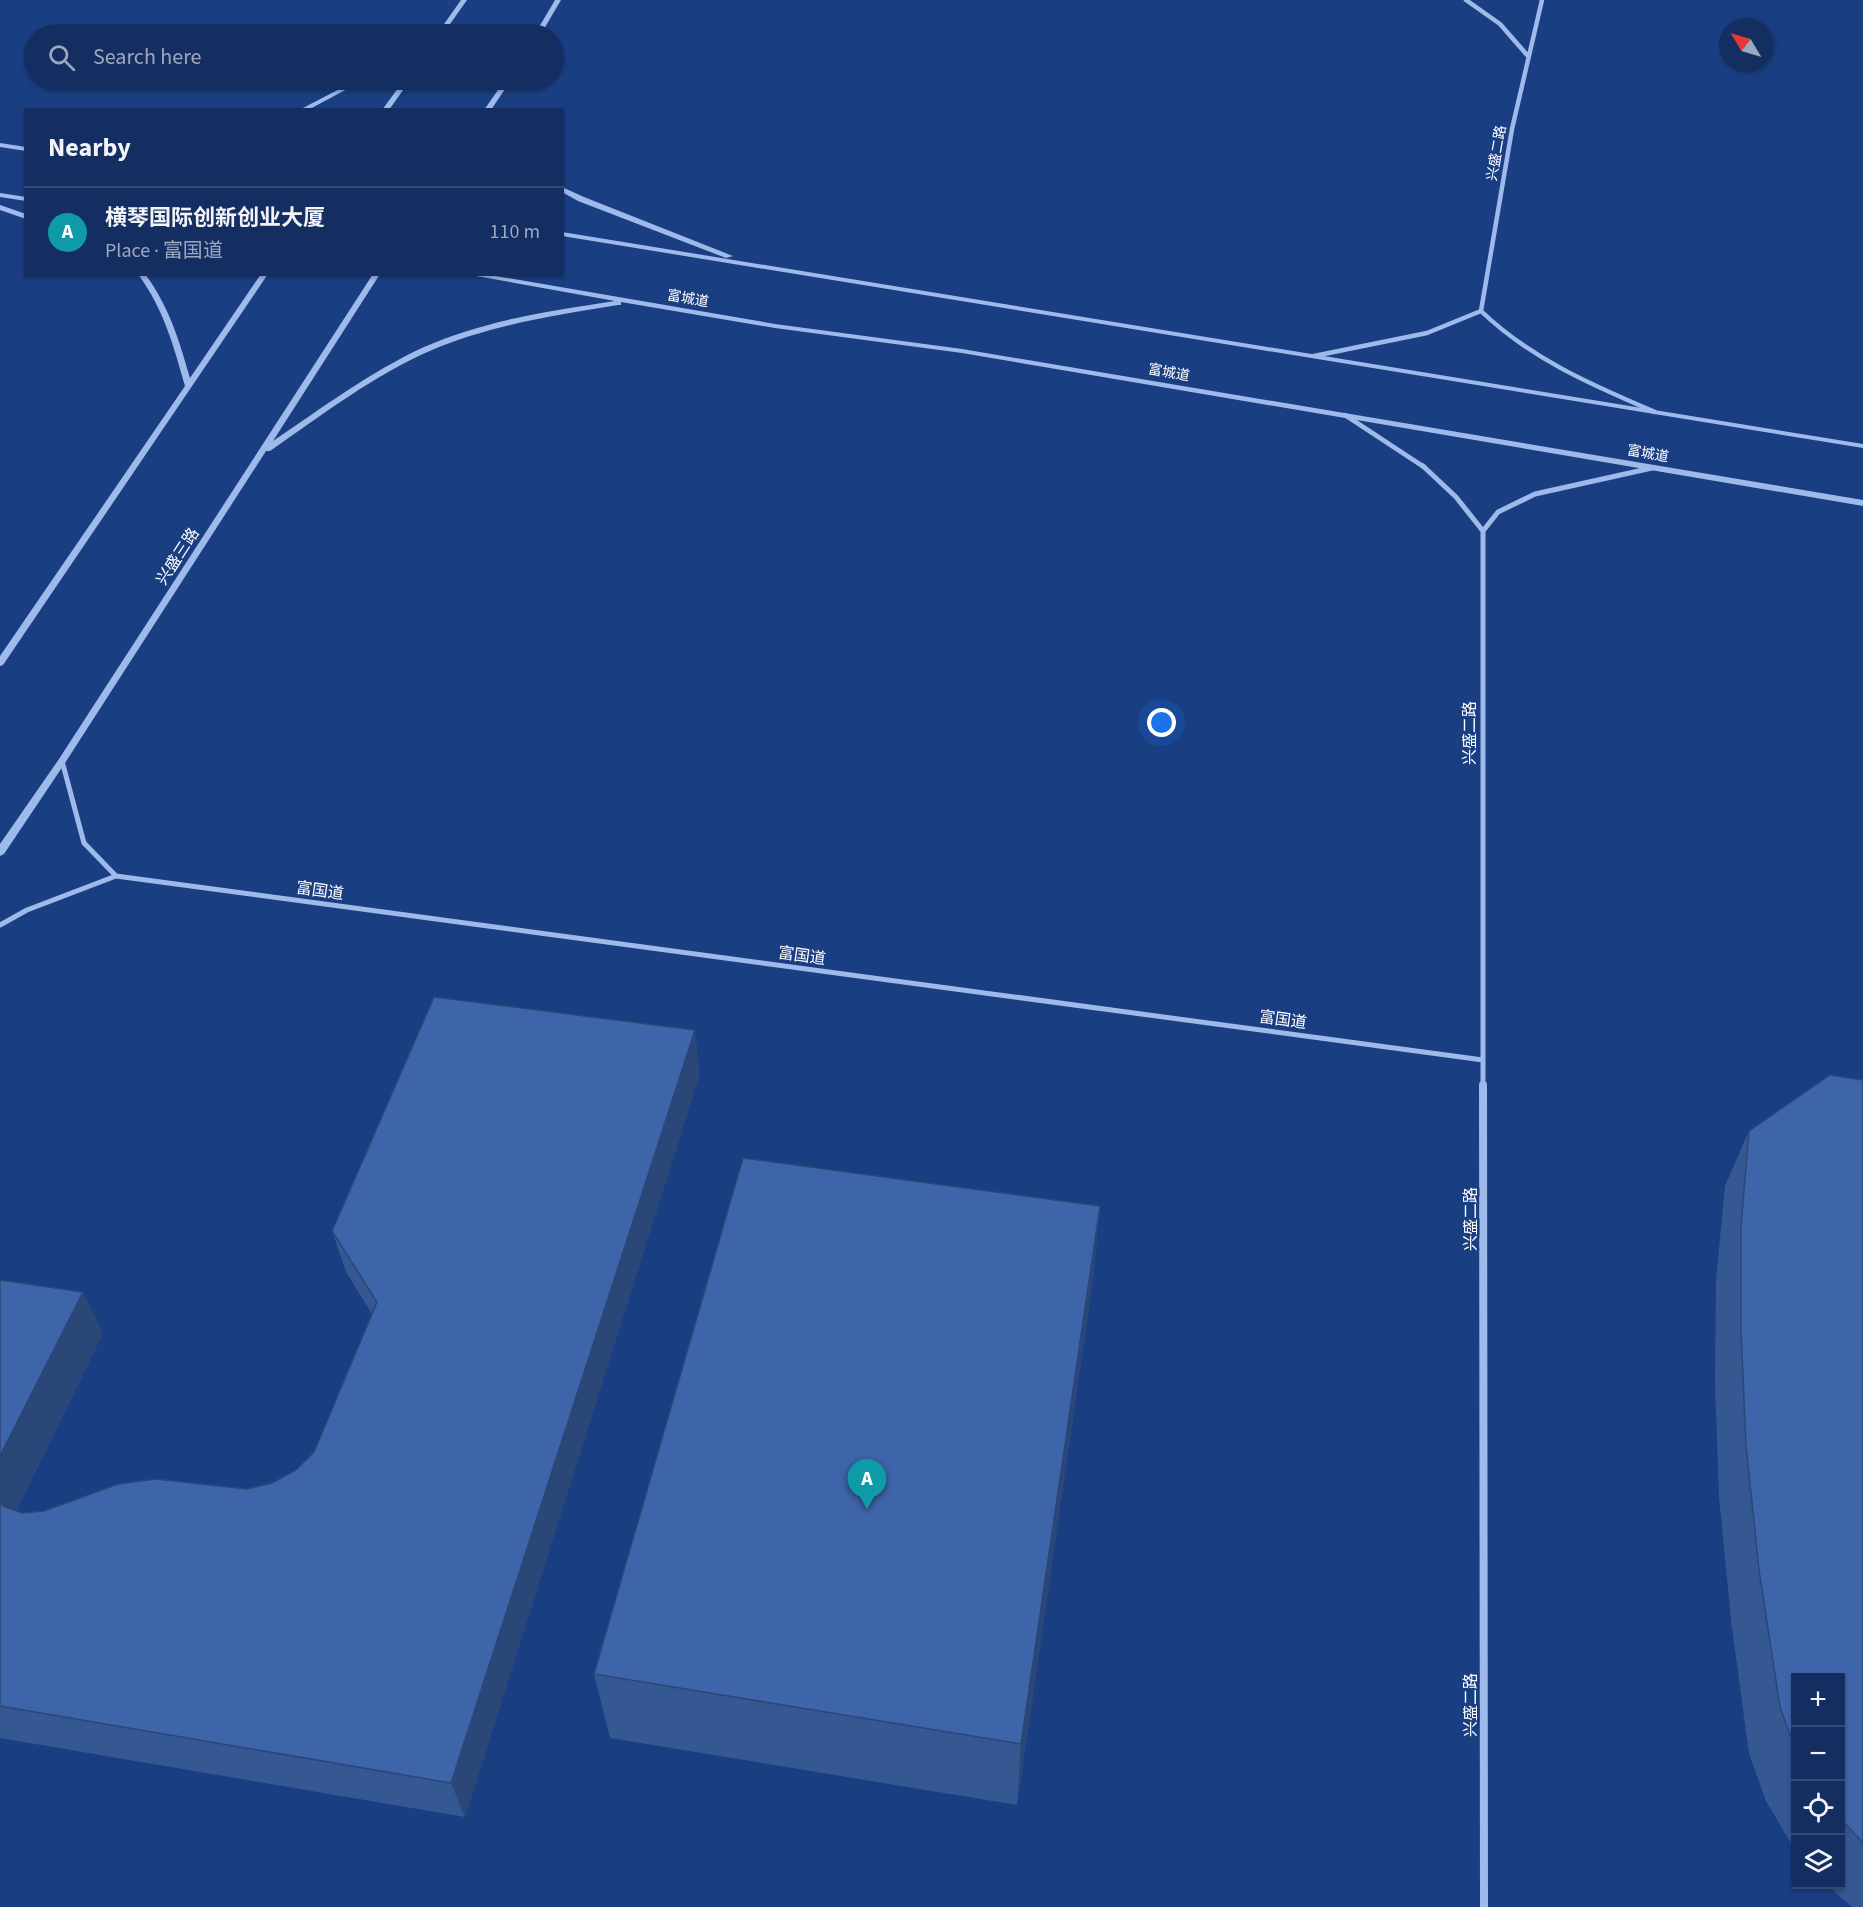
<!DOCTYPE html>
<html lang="en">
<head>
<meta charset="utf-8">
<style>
  :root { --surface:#142e62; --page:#213a6b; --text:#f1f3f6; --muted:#9da8be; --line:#334a77; --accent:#8bbbb9 }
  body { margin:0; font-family:"Source Sans 3","Noto Sans SC",sans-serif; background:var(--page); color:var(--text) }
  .controls { position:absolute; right:18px; bottom:18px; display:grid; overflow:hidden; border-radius:0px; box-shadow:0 2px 4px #0004 }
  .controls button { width:54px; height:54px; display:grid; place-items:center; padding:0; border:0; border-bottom:2px solid var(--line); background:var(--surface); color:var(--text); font:30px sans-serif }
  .compass { position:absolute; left:1719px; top:18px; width:54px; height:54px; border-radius:50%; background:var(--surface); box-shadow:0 2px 4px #0004; rotate:308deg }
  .you { position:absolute; left:1162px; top:723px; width:21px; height:21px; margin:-15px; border:4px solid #fff; border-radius:50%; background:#1a73e8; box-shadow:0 0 0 9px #1a73e833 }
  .badge { display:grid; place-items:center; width:39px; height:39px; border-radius:50%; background:var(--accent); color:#fff; font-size:20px; font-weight:700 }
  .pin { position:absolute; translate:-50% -50px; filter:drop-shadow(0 2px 3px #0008) }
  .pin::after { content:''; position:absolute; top:32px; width:21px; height:18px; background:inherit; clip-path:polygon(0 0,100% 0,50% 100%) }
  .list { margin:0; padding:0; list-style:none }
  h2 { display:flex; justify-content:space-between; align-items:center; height:78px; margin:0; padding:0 24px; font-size:26px }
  h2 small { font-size:20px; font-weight:400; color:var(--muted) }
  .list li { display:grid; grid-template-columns:39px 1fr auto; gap:18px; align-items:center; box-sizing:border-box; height:90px; padding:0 24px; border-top:2px solid var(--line) }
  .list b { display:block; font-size:22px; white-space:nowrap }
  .list p { margin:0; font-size:20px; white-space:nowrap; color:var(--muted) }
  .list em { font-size:20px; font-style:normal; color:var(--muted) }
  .icon { flex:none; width:33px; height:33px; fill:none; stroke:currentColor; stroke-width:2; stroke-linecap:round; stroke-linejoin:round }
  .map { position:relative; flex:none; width:1863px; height:1907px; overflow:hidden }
  .search { position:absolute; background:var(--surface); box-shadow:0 2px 4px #0004; left:24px; top:24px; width:540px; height:66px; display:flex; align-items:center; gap:15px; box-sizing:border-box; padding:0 21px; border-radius:33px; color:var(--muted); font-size:22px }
  .panel { position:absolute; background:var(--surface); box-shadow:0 2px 4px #0004; left:24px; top:108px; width:540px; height:168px; border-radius:0px }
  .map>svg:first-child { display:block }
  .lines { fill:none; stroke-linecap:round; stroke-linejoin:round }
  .minor-far2 { stroke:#9ebaeb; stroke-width:4.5 }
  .minor-far1 { stroke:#9ebaeb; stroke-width:5 }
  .minor { stroke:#9ebaeb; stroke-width:8 }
  .tertiary { fill:#9ebaeb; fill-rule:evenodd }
  .wall { fill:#355792 }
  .shaded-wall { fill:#2b4777 }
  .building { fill:#3e65aa; stroke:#2b4777; stroke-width:1.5 }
  .labels { text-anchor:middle; stroke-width:5; stroke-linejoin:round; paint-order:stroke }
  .far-street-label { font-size:14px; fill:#fff; stroke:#1a3e82 }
  .street-label { font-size:16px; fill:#fff; stroke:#1a3e82 }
</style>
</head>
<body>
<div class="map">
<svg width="1863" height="1907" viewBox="0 0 1863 1907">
  <rect width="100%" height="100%" fill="#1a3e82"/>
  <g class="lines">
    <!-- minor-far2 -->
    <path class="minor-far2" d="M1466 0 1500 24 1528 56
      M1481 311 1512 129 1542 0
      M1481 311C1531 359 1592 385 1655 412
      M1314 356 1427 333 1481 311
      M1345 415 1424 467"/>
    <!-- minor-far1 -->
    <path class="minor-far1" d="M1423 466 1456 497 1483 531
      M1483 531V1086
      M1483 531 1498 512 1535 494 1652 468
      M116 876 1483 1060
      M0 925 27 910 116 876 84 843 62 761"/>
    <!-- minor -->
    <path class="minor" d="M1483 1085 1484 1907"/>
    <!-- tertiary -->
    <path class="tertiary" d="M461 0H467L443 34H437Z
      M555 0H561L541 34H535Z
      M357 80H364L308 110H299Z
      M404 80H410L389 110H382Z
      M505 80H511L491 110H484Z
      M0 143 26 147V151L0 147Z
      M562 187 584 197 733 256 726 258 578 201 562 192Z
      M0 193 26 197V201L0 197Z
      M0 205 26 214V219L0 210Z
      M562 232 1863 444V448L562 236Z
      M138 274H145C169 306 179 340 190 378L261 274H268L3 665 0 666V656L185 386C173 344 164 310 138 274Z
      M373 274H380L273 441C322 408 370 372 424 347 485 320 550 311 615 301L465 274H484L775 324 962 349 1863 500V506L962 353 775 328 621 302V305H618C555 315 492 325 432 350 374 375 322 415 270 451H266L65 763 4 854 0 856V844L59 759Z"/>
  </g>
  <!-- wall -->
  <path class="wall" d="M700 1073 465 1817 0 1738V1280L103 1333 16 1511 22 1513 44 1511 247 1489 272 1483 296 1470 314 1452 372 1314 346 1272 332 1231Z
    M1863 1080V1907H1852L1826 1884H1840V1677H1796V1850L1792 1845 1766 1801 1749 1754 1731 1620 1719 1497 1715 1384 1716 1280 1725 1186 1749 1131Z
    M1100 1206 1093 1279 1017 1805 610 1738 594 1674Z"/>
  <!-- shaded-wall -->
  <path class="shaded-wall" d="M695 1030 700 1073 465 1817 451 1783Z
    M1100 1206 1093 1279 1017 1805 1021 1744Z
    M83 1292 103 1333 15 1512 0 1505V1456Z"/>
  <!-- building -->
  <path class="building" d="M434 997 695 1030 451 1783 0 1706V1502L3 1506 22 1513 44 1511 118 1484 156 1479 247 1489 272 1483 296 1470 314 1452 377 1302 332 1231Z
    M1830 1075 1863 1080V1843L1840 1818V1677H1796V1750L1780 1707 1759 1570 1746 1445 1741 1331V1226L1749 1131Z
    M743 1158 1100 1206 1021 1744 594 1674Z
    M0 1280 83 1292 0 1456Z"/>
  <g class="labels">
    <!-- far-street labels -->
    <g class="far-street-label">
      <text transform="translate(1496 153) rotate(-80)" y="5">兴盛二路</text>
      <text transform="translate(688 298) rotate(10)" y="5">富城道</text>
      <text transform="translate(1169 372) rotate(10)" y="5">富城道</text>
      <text transform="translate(1648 453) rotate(10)" y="5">富城道</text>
    </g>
    <!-- street labels -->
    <g class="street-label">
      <text transform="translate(177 556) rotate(-57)" y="6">兴盛三路</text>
      <text transform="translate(1469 733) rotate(-90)" y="6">兴盛二路</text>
      <text transform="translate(320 890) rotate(8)" y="6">富国道</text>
      <text transform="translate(802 955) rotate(8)" y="6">富国道</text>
      <text transform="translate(1283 1019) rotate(8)" y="6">富国道</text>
      <text transform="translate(1470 1219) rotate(-90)" y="6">兴盛二路</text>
      <text transform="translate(1470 1705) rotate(-90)" y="6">兴盛二路</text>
    </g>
  </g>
</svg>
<div class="controls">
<button>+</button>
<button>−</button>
<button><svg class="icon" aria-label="locate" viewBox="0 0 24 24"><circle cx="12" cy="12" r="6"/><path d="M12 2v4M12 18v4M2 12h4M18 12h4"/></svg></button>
<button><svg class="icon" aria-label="layers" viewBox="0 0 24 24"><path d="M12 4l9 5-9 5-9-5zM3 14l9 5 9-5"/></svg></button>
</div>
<svg class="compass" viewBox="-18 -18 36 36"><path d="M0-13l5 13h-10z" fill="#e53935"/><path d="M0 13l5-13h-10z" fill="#9da8be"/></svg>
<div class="you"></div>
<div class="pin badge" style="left:867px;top:1509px;background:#0f9aa8">A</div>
<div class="search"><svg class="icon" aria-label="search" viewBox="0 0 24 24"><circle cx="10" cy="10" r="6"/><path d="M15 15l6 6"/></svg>Search here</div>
<section class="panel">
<h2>Nearby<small></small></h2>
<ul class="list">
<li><span class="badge" style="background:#0f9aa8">A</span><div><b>横琴国际创新创业大厦</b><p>Place · 富国道</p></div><em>110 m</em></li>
</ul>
</section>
</div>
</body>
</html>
